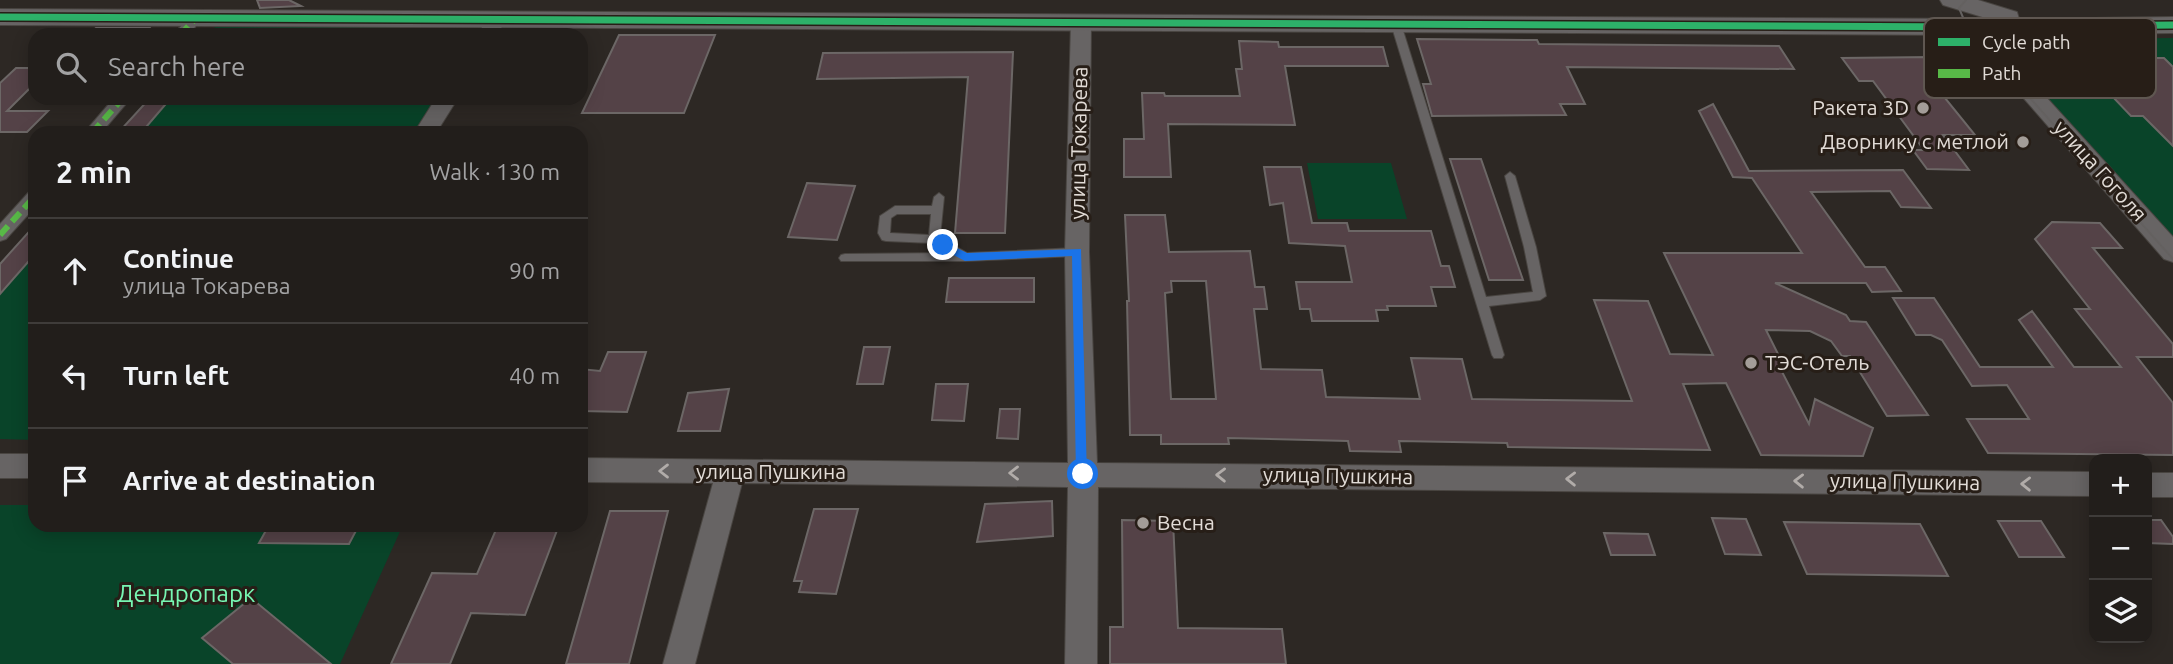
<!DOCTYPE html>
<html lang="en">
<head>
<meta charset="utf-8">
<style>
  :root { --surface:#221e1b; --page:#2e2b28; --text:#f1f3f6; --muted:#a2a2a3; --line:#3f3c3a }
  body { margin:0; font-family:Ubuntu,sans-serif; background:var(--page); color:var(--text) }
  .controls { position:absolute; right:21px; bottom:21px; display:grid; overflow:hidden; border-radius:14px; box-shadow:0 4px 18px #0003 }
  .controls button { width:63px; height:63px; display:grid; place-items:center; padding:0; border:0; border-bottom:2px solid var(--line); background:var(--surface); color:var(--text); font:35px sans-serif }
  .stop { position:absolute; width:21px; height:21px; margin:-16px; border:5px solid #1a73e8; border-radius:50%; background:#fff }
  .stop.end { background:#1a73e8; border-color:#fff; box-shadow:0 2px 7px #0008 }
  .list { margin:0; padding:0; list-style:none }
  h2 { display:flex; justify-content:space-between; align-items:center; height:91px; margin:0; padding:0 28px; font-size:30px }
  h2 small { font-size:23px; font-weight:400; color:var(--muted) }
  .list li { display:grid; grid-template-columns:46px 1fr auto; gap:21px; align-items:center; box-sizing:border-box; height:105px; padding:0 28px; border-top:2px solid var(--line) }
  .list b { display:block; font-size:26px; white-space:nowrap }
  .list p { margin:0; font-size:23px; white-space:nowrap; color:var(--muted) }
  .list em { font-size:23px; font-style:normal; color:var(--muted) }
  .icon { flex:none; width:38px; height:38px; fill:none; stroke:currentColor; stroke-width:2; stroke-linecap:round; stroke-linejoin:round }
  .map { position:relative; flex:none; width:2173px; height:664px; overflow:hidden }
  .search { position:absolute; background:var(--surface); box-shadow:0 4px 18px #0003; left:28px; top:28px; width:560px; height:77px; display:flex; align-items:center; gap:18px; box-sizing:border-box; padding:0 24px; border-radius:21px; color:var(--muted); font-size:26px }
  .panel { position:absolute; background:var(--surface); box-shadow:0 4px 18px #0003; left:28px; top:126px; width:560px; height:406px; border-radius:21px }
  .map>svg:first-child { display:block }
  .green { fill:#094429 }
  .building { fill:#544247; stroke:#6c6766; stroke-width:2; fill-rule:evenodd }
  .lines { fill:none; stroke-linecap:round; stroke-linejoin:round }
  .service-casing { stroke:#494541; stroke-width:2 }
  .pedestrian-casing { stroke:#494541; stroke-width:2 }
  .minor-casing { stroke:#494541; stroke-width:2 }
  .tertiary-casing { stroke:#494541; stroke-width:2 }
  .service { fill:#676464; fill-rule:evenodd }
  .pedestrian { fill:#676464; fill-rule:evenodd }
  .minor { fill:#676464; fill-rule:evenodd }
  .tertiary { fill:#676464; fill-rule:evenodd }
  .tram { stroke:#646160; stroke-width:2 }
  .quiet { stroke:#58b947; stroke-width:6; stroke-dasharray:12 6; stroke-linecap:butt }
  .cycleway-casing { stroke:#271e17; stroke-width:10 }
  .cycleway { stroke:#2db169; stroke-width:7 }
  .oneway { stroke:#b1aca9 }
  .route { fill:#1a73e8 }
  .poi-dot { fill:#a39d98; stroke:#271e17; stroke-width:2.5 }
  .labels { text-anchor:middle; stroke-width:6; stroke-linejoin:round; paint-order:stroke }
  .poi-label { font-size:21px; fill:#e2dcd7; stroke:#271e17; text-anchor:end }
  .street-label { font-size:21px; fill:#e2dcd7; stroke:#271e17 }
  .near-park-label { font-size:24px; fill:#77f7b3; stroke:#271e17 }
  .key { fill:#271e17; stroke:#5f5751; stroke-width:2 }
  .key-label { font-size:19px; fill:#e2dcd7 }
</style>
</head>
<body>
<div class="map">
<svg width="2173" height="664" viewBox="0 0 2173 664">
  <rect width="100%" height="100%" fill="#2d2824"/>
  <!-- green -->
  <path class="green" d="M216 26 481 27 476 35H208Z
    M2173 38V240L1993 40Z
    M153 98H436L413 133H122Z
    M1307 163H1391L1407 219H1318Z
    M35 232V440L0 439V272Z
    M0 505H35V525H403L340 664H0Z"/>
  <!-- building -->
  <path class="building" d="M257 0H289L301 6 260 8Z
    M96 28H150L156 35H87Z
    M619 35H715L684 113H582Z
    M1417 39 1537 40 1539 44 1779 46 1794 69 1567 67 1585 104H1560L1566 115 1432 116 1423 84H1431Z
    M1239 41 1278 42 1279 47H1383L1388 66H1285L1295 125 1168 124 1171 177H1124V139H1144L1142 93H1164L1165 96H1240L1236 69H1242Z
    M2106 50H2140L2149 58H2164L2173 67V146L2143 116H2131L2090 73H2108L2092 58H2114Z
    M1013 52 1005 233H955L968 77 817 79 823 53Z
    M1932 57 1952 82H1932L1975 135H1943L1969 170 1927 169 1913 150H1924L1873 81H1859L1842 58Z
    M16 68H35V83L7 111H48L27 132H0V83Z
    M150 98H171L141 133H118Z
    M1713 104 1749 171 1903 170 1931 208 1901 207 1890 191 1811 192 1865 267H1885L1901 291 1872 292 1866 283H1775L1846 315 1850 321 1866 322 1928 415 1887 416 1850 356H1842L1831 341 1810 331 1766 330 1781 360 1779 366 1809 424 1815 399 1873 428 1863 456 1761 455 1726 383 1683 384 1710 450 1508 447 1507 443 1399 441 1401 452 1350 451 1348 441 1228 438 1229 444H1161V435H1130L1127 301H1129L1125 215H1165L1169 252 1250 251 1255 287H1264L1267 309H1254L1261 369 1322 370 1326 397 1420 399 1411 358 1462 359 1472 399 1632 401 1594 300 1648 301 1670 354 1713 355 1664 253H1802L1752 178 1733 177 1699 111ZM1171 281H1206L1216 399H1171L1165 293 1172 292Z
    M1450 159H1481L1523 280H1489Z
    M1264 167H1301L1312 223H1347L1349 231H1431L1441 266H1449L1455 287H1431L1436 306H1387L1388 310H1376L1378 321H1312L1310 309H1300L1296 282H1352L1345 246 1289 243 1283 203 1270 205Z
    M807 183 855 186 837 240 788 237Z
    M2052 222 2100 223 2122 248H2093L2173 344V357H2137L2173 403V455L1988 453 1967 419H2029L2007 385 1972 386 1942 340 1931 335H1916L1893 298H1934L1980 367H2053L2019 320 2032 311 2074 367H2121L2075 309H2090L2035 239Z
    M35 225V254L0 294V264Z
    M949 278H1034V302H946Z
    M864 347H890L883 384H857Z
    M608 352H646L627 412 581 411V369L600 371Z
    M936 384H968L964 421 932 420Z
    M729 389 720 431H678L688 393Z
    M1000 409H1020L1018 439 997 438Z
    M1052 501 1053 536 977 542 985 504Z
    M814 509H858L836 594 799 592 802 581H794Z
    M610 511H668L629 664H566Z
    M1712 518 1746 519 1761 555 1725 554Z
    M1122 520 1173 521 1178 628 1282 629 1286 664H1110V627H1123Z
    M2147 520H2161L2173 537V544L2147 543Z
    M1998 521H2041L2064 557H2019Z
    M1784 522 1920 524 1948 576 1807 574Z
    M269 525H359L349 544 259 543Z
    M498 525H559L525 615 471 613 450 664H391L432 573 477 574Z
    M1604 533 1648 534 1655 555H1611Z
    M251 598 331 664H233L202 638Z"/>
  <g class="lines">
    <!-- service casing -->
    <g class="service-casing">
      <path id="service" d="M1396 21 1401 24 1486 297 1533 292 1524 247 1505 176 1510 172 1515 176 1536 247 1546 296 1540 300 1489 306 1504 355 1502 358H1494L1492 355 1391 24Z
        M939 193 944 197 940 237 967 253 1077 248 1083 252 1077 256 965 261H841L839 258 841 255 845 254 949 253 932 243 886 241 882 240 878 233 880 216 895 206H932L934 197ZM897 214H931L929 235 890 233 891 218Z"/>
    </g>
    <!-- pedestrian casing -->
    <g class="pedestrian-casing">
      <path id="pedestrian" d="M196 14 203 18 188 35H173L191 15Z
        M114 98H131L101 133H84Z
        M35 190V207L6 239 0 241V224L29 192Z"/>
    </g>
    <!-- minor casing -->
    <g class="minor-casing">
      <path id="minor" d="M496 14 503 16 506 20 497 35H477L489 16Z
        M1081 16 1088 18 1091 22 1089 252 1097 463 2094 472V496L1098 487 1097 664H1065L1068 487 742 483 695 664H663L713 483 581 482V458L1068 463 1065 252 1071 22 1074 18Z
        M1972 21 1979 23 2173 237V262L2164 259 1965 31 1962 27 1965 23Z
        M436 98H458L436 133H414Z
        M0 454H35V478H0Z
        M2147 473H2173V497H2147Z"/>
    </g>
    <!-- tertiary casing -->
    <g class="tertiary-casing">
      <path id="tertiary" d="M1940 0H1978L2017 12 2019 19 2173 17V33L1972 35 0 25V9L1989 19 1943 5Z"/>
    </g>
    <!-- service -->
    <use href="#service" class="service"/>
    <!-- pedestrian -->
    <use href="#pedestrian" class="pedestrian"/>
    <!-- minor -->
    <use href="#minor" class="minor"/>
    <!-- tertiary -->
    <use href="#tertiary" class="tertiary"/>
    <!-- tram -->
    <path class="tram" d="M1966 0 1959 8 1967 27 2173 259"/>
    <!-- quiet -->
    <path class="quiet" d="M180 35 196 18
      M92 133 123 98
      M0 235 35 196"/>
    <!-- cycleway casing -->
    <g class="cycleway-casing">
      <path id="cycleway" d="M0 17 1972 27 2173 25"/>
    </g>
    <!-- cycleway -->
    <use href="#cycleway" class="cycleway"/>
  </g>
  <!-- one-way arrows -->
  <defs><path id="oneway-chevron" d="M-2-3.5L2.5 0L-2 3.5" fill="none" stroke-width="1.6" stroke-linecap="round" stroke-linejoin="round" transform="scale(1.75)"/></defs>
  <g class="oneway">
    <use href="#oneway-chevron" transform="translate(664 471) rotate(-180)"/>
    <use href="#oneway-chevron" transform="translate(1014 473) rotate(-180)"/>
    <use href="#oneway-chevron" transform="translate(1221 475) rotate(-179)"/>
    <use href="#oneway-chevron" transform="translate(1571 479) rotate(-179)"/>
    <use href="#oneway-chevron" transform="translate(1799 481) rotate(-179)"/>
    <use href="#oneway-chevron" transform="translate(2026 484) rotate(-179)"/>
  </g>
  <!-- route -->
  <path class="route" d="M943 241 967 253 1081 249 1087 477 1083 479 1076 474 1072 256 965 261 940 248 938 245Z"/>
  <!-- markers -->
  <g class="poi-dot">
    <circle cx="1923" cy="108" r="7"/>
    <circle cx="2023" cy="142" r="7"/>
    <circle cx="1751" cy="363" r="7"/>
    <circle cx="1143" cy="523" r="7"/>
  </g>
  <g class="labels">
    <!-- poi labels -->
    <g class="poi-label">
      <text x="1909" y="115">Ракета 3D</text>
      <text x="2009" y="149">Дворнику с метлой</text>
      <text x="1765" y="370" text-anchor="start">ТЭС-Отель</text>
      <text x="1157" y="530" text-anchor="start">Весна</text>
    </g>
    <!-- street labels -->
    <g class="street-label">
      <text transform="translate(1079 143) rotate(-89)" y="7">улица Токарева</text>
      <text transform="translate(2100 171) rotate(48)" y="7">улица Гоголя</text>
      <text x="771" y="479">улица Пушкина</text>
      <text transform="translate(1338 476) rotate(1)" y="7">улица Пушкина</text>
      <text transform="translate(1905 482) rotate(1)" y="7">улица Пушкина</text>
    </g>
    <!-- near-park labels -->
    <g class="near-park-label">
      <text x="186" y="602">Дендропарк</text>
    </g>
  </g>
  <!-- legend -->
  <rect x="1924" y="18" width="232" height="80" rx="10" class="key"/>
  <rect x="1938" y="38" width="32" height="8" fill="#2db169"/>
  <rect x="1938" y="69" width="32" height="9" fill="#58b947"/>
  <g class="key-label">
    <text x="1982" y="49">Cycle path</text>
    <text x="1982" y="80">Path</text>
  </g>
</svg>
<div class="controls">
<button>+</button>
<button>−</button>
<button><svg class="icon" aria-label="layers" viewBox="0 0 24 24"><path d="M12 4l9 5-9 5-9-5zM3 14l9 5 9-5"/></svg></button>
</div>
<div class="stop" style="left:1083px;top:474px"></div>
<div class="stop end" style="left:943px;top:245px"></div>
<div class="search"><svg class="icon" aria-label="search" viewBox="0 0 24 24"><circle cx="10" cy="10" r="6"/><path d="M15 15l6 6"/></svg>Search here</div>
<section class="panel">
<h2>2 min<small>Walk · 130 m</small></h2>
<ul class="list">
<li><svg class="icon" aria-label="ahead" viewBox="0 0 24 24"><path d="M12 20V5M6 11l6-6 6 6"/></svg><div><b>Continue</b><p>улица Токарева</p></div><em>90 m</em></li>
<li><svg class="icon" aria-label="left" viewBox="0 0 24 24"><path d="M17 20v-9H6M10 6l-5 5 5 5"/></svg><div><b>Turn left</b></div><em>40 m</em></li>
<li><svg class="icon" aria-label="arrive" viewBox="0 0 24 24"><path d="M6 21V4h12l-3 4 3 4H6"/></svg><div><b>Arrive at destination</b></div></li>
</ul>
</section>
</div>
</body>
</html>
